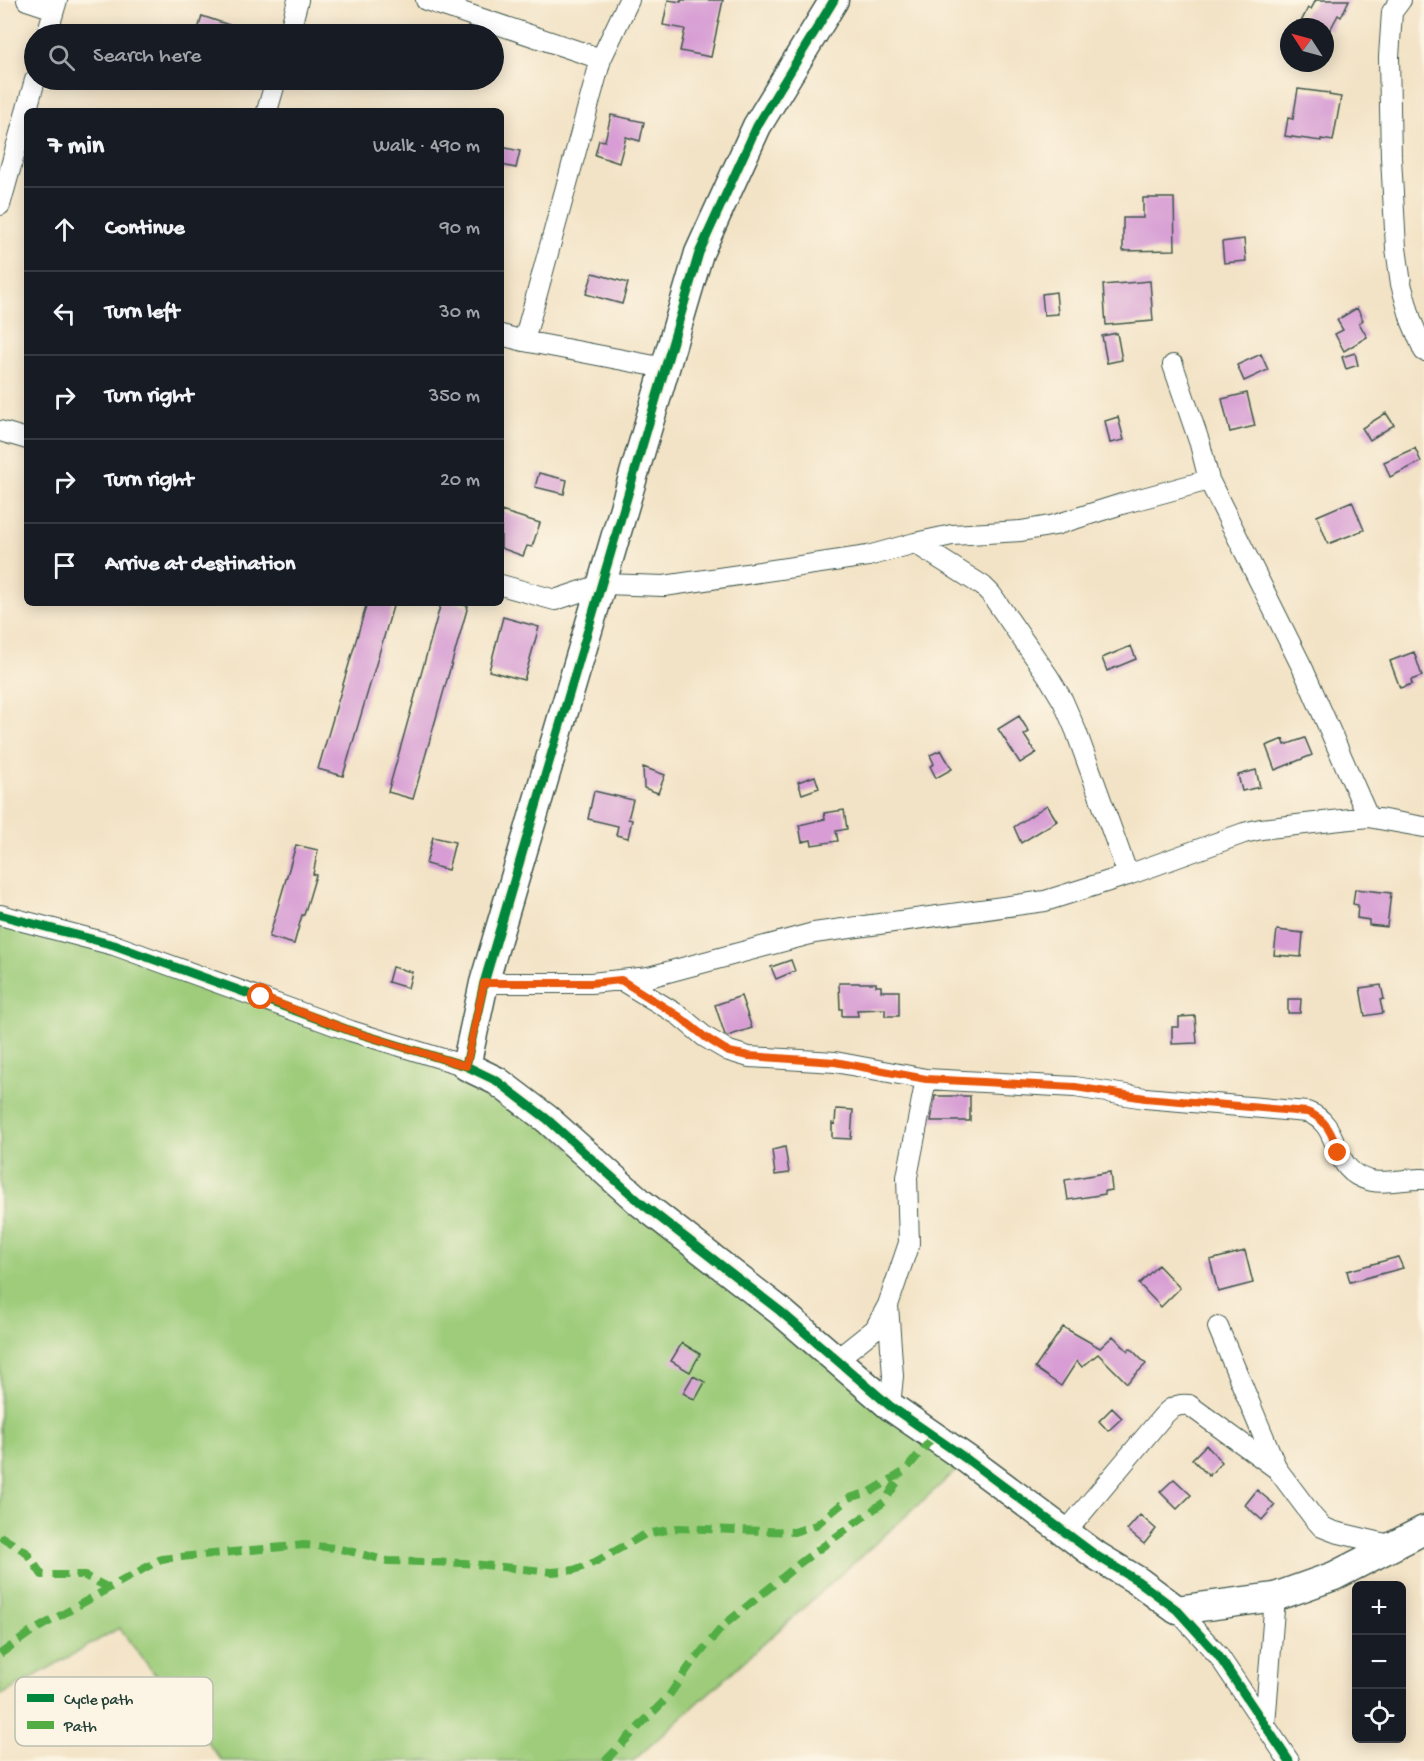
<!DOCTYPE html>
<html lang="en">
<head>
<meta charset="utf-8">
<style>
  :root { --surface:#171b24; --page:#242831; --text:#f1f3f6; --muted:#9ea1a6; --line:#363941 }
  body { margin:0; font-family:"Gochi Hand",sans-serif; background:var(--page); color:var(--text) }
  .controls { position:absolute; right:18px; bottom:18px; display:grid; overflow:hidden; border-radius:9px; box-shadow:0 3px 15px #0003 }
  .controls button { width:54px; height:54px; display:grid; place-items:center; padding:0; border:0; border-bottom:2px solid var(--line); background:var(--surface); color:var(--text); font:30px sans-serif }
  .compass { position:absolute; left:1280px; top:18px; width:54px; height:54px; border-radius:50%; background:var(--surface); box-shadow:0 3px 15px #0003; rotate:306deg }
  .stop { position:absolute; width:18px; height:18px; margin:-14px; border:4px solid #ea580c; border-radius:50%; background:#fff }
  .stop.end { background:#ea580c; border-color:#fff; box-shadow:0 2px 6px #0008 }
  .list { margin:0; padding:0; list-style:none }
  h2 { display:flex; justify-content:space-between; align-items:center; height:78px; margin:0; padding:0 24px; font-size:26px }
  h2 small { font-size:20px; font-weight:400; color:var(--muted) }
  .list li { display:grid; grid-template-columns:39px 1fr auto; gap:18px; align-items:center; box-sizing:border-box; height:84px; padding:0 24px; border-top:2px solid var(--line) }
  .list b { display:block; font-size:22px; white-space:nowrap }
  .list em { font-size:20px; font-style:normal; color:var(--muted) }
  .icon { flex:none; width:33px; height:33px; fill:none; stroke:currentColor; stroke-width:2; stroke-linecap:round; stroke-linejoin:round }
  .map { position:relative; flex:none; width:1424px; height:1761px; overflow:hidden }
  .search { position:absolute; background:var(--surface); box-shadow:0 3px 15px #0003; left:24px; top:24px; width:480px; height:66px; display:flex; align-items:center; gap:15px; box-sizing:border-box; padding:0 21px; border-radius:33px; color:var(--muted); font-size:22px }
  .panel { position:absolute; background:var(--surface); box-shadow:0 3px 15px #0003; left:24px; top:108px; width:480px; height:498px; border-radius:9px }
  .map>svg:first-child { display:block }
  .green { fill:#9ecc7a; stroke:#5e8457; stroke-width:1.5 }
  .building { fill:#d79dd4 }
  .lines { fill:none; stroke-linecap:round; stroke-linejoin:round }
  .street-casing { stroke:#3f564a; stroke-width:22 }
  .secondary-casing { stroke:#3f564a; stroke-width:31 }
  .street { stroke:#fff; stroke-width:20 }
  .secondary { stroke:#fff; stroke-width:28 }
  .quiet { stroke:#52ad45; stroke-width:8; stroke-dasharray:15 8; stroke-linecap:butt }
  .cycleway-casing { stroke:#fcf5e5; stroke-width:13 }
  .cycleway { stroke:#00873e; stroke-width:9 }
  .route { stroke:#ea580c; stroke-width:8 }
  .key { fill:#fcf5e5; stroke:#babeb0; stroke-width:1.5 }
  .key-label { font-size:16px; fill:#1f3d34 }
</style>
</head>
<body>
<div class="map">
<svg width="1424" height="1761" viewBox="0 0 1424 1761">
  <rect width="100%" height="100%" fill="#fcf5e5"/>
  <filter id="ink" filterUnits="userSpaceOnUse"><feTurbulence type="fractalNoise" baseFrequency=".0167" numOctaves="2"/><feDisplacementMap in="SourceGraphic" scale="12" xChannelSelector="R" yChannelSelector="G"/><feConvolveMatrix kernelMatrix="1 2 1 2 8 2 1 2 1" color-interpolation-filters="sRGB"/></filter>
  <filter id="wash" filterUnits="userSpaceOnUse"><feTurbulence type="fractalNoise" baseFrequency=".008" numOctaves="4" result="noise"/><feDisplacementMap in="SourceGraphic" scale="24" xChannelSelector="R" yChannelSelector="G"/><feGaussianBlur stdDeviation="1.35" result="paint"/><feColorMatrix in="noise" values="0 0 0 0 0 0 0 0 0 0 0 0 0 0 0 0 0 1.4 0 .05"/><feComposite in="paint" operator="in"/></filter>
  <g filter="url(#wash)">
    <rect width="100%" height="100%" fill="#f3e3c6"/>
    <!-- green -->
    <path class="green" d="M0 915 466 1066 968 1460 633 1761H222L119 1628 0 1696Z"/>
    <g id="blocks">
      <!-- building -->
      <path class="building" d="M668 0 681 2V0H723L711 57 680 51 685 29 663 25Z
        M1316 0H1349L1341 17 1338 15 1330 30 1325 27H1312L1301 22 1308 8 1311 9Z
        M202 16 250 32 249 34H205L206 32 198 30Z
        M1298 89 1329 93V95L1341 97 1333 141 1321 139V141L1285 136 1288 118 1293 119Z
        M611 115 644 122 640 141 626 137 619 163 595 155 599 140 605 141Z
        M501 147 520 151 516 168 501 165Z
        M1143 198H1174L1175 250 1123 251V218H1143Z
        M1244 239 1246 261 1224 263 1222 242Z
        M593 273 628 283 622 304 586 294Z
        M1150 281 1153 321 1106 325 1103 285Z
        M1056 292 1058 314 1044 315 1042 294Z
        M1357 308 1363 320 1359 323 1367 337 1344 351 1335 334 1343 330 1337 320Z
        M1117 333 1122 360 1107 363 1102 336Z
        M1355 353 1358 365 1346 369 1342 357Z
        M1261 354 1268 370 1244 381 1237 365Z
        M1247 393 1255 426 1230 432 1222 399Z
        M1386 413 1394 425 1370 440 1362 428Z
        M1118 417 1124 440 1110 443 1105 421Z
        M1415 448 1421 462 1390 477 1384 462Z
        M539 473 567 480 564 494 535 487Z
        M1352 501 1364 530 1328 544 1317 516Z
        M501 511 540 523 532 547 527 546 523 556 501 548Z
        M367 603H394L343 776 318 769Z
        M441 603H457L468 606 413 799 388 792Z
        M503 617 539 627 524 680 489 671Z
        M1131 646 1136 659 1107 671 1102 658Z
        M1414 652 1422 676 1411 680 1412 684 1400 688 1390 661Z
        M1019 716 1029 732 1024 735 1036 753 1020 763 998 729Z
        M1305 738 1312 755 1275 770 1266 746 1283 739 1285 745Z
        M941 750 952 769 936 778 930 766 934 764 930 755Z
        M643 767 665 775 658 793 644 788Z
        M1256 770 1260 787 1242 791 1238 775Z
        M815 776 819 788 802 794 798 782Z
        M594 791 633 800 628 819 632 820 628 838 616 835 618 826 588 819Z
        M1047 805 1057 821 1021 843 1014 827Z
        M844 810 847 829 836 831 838 841 812 845 811 840 802 842 799 825 825 819 824 813Z
        M433 837 455 842 448 870 426 864Z
        M296 845 318 850 313 874 316 875 304 915H302L294 944 269 937Z
        M1355 889 1391 893 1387 927 1369 925V920L1357 918 1358 905 1353 904Z
        M1277 930 1303 933 1301 957 1274 955Z
        M791 960 795 971 776 979 771 967Z
        M392 967 412 972 408 988 388 982Z
        M839 983H876V986H881V991H899V1016H885V1009L857 1010 858 1016H842V1009H840Z
        M1381 985 1384 999 1380 1000 1383 1013 1365 1016 1360 988Z
        M741 996 752 1028 728 1036 725 1035 715 1005Z
        M1288 999H1301L1300 1013H1288Z
        M1195 1016 1197 1043 1172 1044V1027H1179V1017Z
        M935 1096H970V1121H931Z
        M836 1109 853 1110 851 1139 832 1138V1123L835 1124Z
        M785 1147 789 1173 775 1175 772 1150Z
        M1110 1172 1112 1190 1105 1191V1194L1068 1200 1065 1180Z
        M1245 1251 1253 1283 1218 1292 1210 1260Z
        M1398 1257 1403 1268 1350 1282 1347 1271Z
        M1158 1265 1180 1288 1161 1307 1139 1284Z
        M1063 1327 1100 1348 1113 1336 1128 1351 1130 1348 1146 1364 1127 1383 1098 1354 1082 1367 1077 1361 1061 1386 1035 1368Z
        M682 1343 700 1354 690 1372 671 1361Z
        M693 1376 705 1382 695 1400 683 1393Z
        M1112 1408 1122 1418 1108 1431 1099 1421Z
        M1206 1445 1222 1462 1209 1476 1192 1459Z
        M1174 1479 1191 1495 1177 1509 1160 1492Z
        M1257 1490 1275 1505 1262 1520 1245 1505Z
        M1140 1515 1156 1529 1144 1544 1127 1530Z"/>
    </g>
  </g>
  <g filter="url(#ink)">
    <use href="#blocks" fill-opacity="0" stroke="#3f564a" stroke-width="1.5"/>
    <g class="lines">
      <!-- street casing -->
      <g class="street-casing">
        <path id="street" d="M27 0 54 9
          M426 0 601 59 524 341 665 368
          M1401 0 1392 12 1389 57 1391 157 1396 248 1401 284 1411 320 1424 351
          M47 34 57 0
          M289 34 298 0
          M601 59 629 0
          M267 111 276 80
          M0 205 35 80
          M501 335 524 341
          M1173 365 1200 444 1209 480 1303 669 1368 817
          M0 431 27 439
          M915 543 952 535 1021 531 1055 525 1125 503 1209 480
          M501 585 555 600 603 584 664 586 868 556 915 543 983 586 991 594 1048 676 1063 701 1076 731 1128 875
          M0 915 114 945 351 1031 466 1066
          M621 980 680 1016 705 1037 729 1051 749 1057 835 1062 926 1079 1075 1087 1145 1098 1307 1112C1345 1125 1327 1172 1372 1181 1389 1184 1407 1178 1424 1179
          M484 983H591L649 977 814 933 1045 901 1128 875 1244 833 1261 829 1368 817 1424 827
          M1218 1327 1277 1469 1313 1517 1322 1527 1335 1532 1394 1546
          M836 1360 875 1329 888 1305
          M890 1406 893 1376 888 1305 909 1243 907 1177 926 1079
          M1065 1533 1158 1422C1167 1411 1174 1403 1189 1405L1277 1469
          M1177 1610 1218 1655 1289 1761
          M1265 1725 1275 1597"/>
      </g>
      <!-- secondary casing -->
      <g class="secondary-casing">
        <path id="secondary" d="M834 0 757 126 699 253 484 983 466 1066 497 1081 547 1119 641 1203 780 1311 890 1406 968 1460 1097 1556 1138 1581 1177 1610 1275 1597 1334 1576 1424 1530"/>
      </g>
      <!-- street -->
      <use href="#street" class="street"/>
      <!-- secondary -->
      <use href="#secondary" class="secondary"/>
      <!-- quiet -->
      <path class="quiet" d="M0 1536 26 1552 42 1575H83L109 1588
        M0 1654 31 1632 161 1559 304 1545 337 1548 388 1561 464 1563 552 1572 574 1570 595 1562 646 1534 678 1528 794 1532 816 1525 849 1498 870 1492 905 1471 933 1437
        M605 1761 668 1697 691 1664 724 1625 800 1563 884 1502 901 1476"/>
      <!-- cycleway casing -->
      <g class="cycleway-casing">
        <path id="cycleway" d="M0 915 114 945 351 1031 466 1066 497 1081 547 1119 641 1203 780 1311 890 1406 968 1460 1097 1556 1138 1581 1177 1610 1218 1655 1289 1761
          M466 1066 484 983 699 253 757 126 834 0"/>
      </g>
      <!-- cycleway -->
      <use href="#cycleway" class="cycleway"/>
    </g>
  </g>
  <g class="lines" filter="url(#ink)">
    <!-- route -->
    <path class="route" d="M261 997 351 1031 466 1066 484 983H591L621 980 680 1017 705 1037 729 1052 749 1056 835 1062 926 1079 1075 1087 1145 1098 1307 1112C1326 1118 1333 1135 1338 1153"/>
  </g>
  <!-- legend -->
  <rect x="15" y="1677" width="198" height="69" rx="9" class="key"/>
  <rect x="27" y="1694" width="27" height="8" fill="#00873e"/>
  <rect x="27" y="1721" width="27" height="8" fill="#52ad45"/>
  <g class="key-label">
    <text x="64" y="1704">Cycle path</text>
    <text x="64" y="1731">Path</text>
  </g>
</svg>
<div class="controls">
<button>+</button>
<button>−</button>
<button><svg class="icon" aria-label="locate" viewBox="0 0 24 24"><circle cx="12" cy="12" r="6"/><path d="M12 2v4M12 18v4M2 12h4M18 12h4"/></svg></button>
</div>
<svg class="compass" viewBox="-18 -18 36 36"><path d="M0-13l5 13h-10z" fill="#e53935"/><path d="M0 13l5-13h-10z" fill="#9ea1a6"/></svg>
<div class="stop" style="left:261px;top:997px"></div>
<div class="stop end" style="left:1338px;top:1153px"></div>
<div class="search"><svg class="icon" aria-label="search" viewBox="0 0 24 24"><circle cx="10" cy="10" r="6"/><path d="M15 15l6 6"/></svg>Search here</div>
<section class="panel">
<h2>7 min<small>Walk · 490 m</small></h2>
<ul class="list">
<li><svg class="icon" aria-label="ahead" viewBox="0 0 24 24"><path d="M12 20V5M6 11l6-6 6 6"/></svg><div><b>Continue</b></div><em>90 m</em></li>
<li><svg class="icon" aria-label="left" viewBox="0 0 24 24"><path d="M17 20v-9H6M10 6l-5 5 5 5"/></svg><div><b>Turn left</b></div><em>30 m</em></li>
<li><svg class="icon" aria-label="right" viewBox="0 0 24 24"><path d="M7 20v-9h11M14 6l5 5-5 5"/></svg><div><b>Turn right</b></div><em>350 m</em></li>
<li><svg class="icon" aria-label="right" viewBox="0 0 24 24"><path d="M7 20v-9h11M14 6l5 5-5 5"/></svg><div><b>Turn right</b></div><em>20 m</em></li>
<li><svg class="icon" aria-label="arrive" viewBox="0 0 24 24"><path d="M6 21V4h12l-3 4 3 4H6"/></svg><div><b>Arrive at destination</b></div></li>
</ul>
</section>
</div>
</body>
</html>
